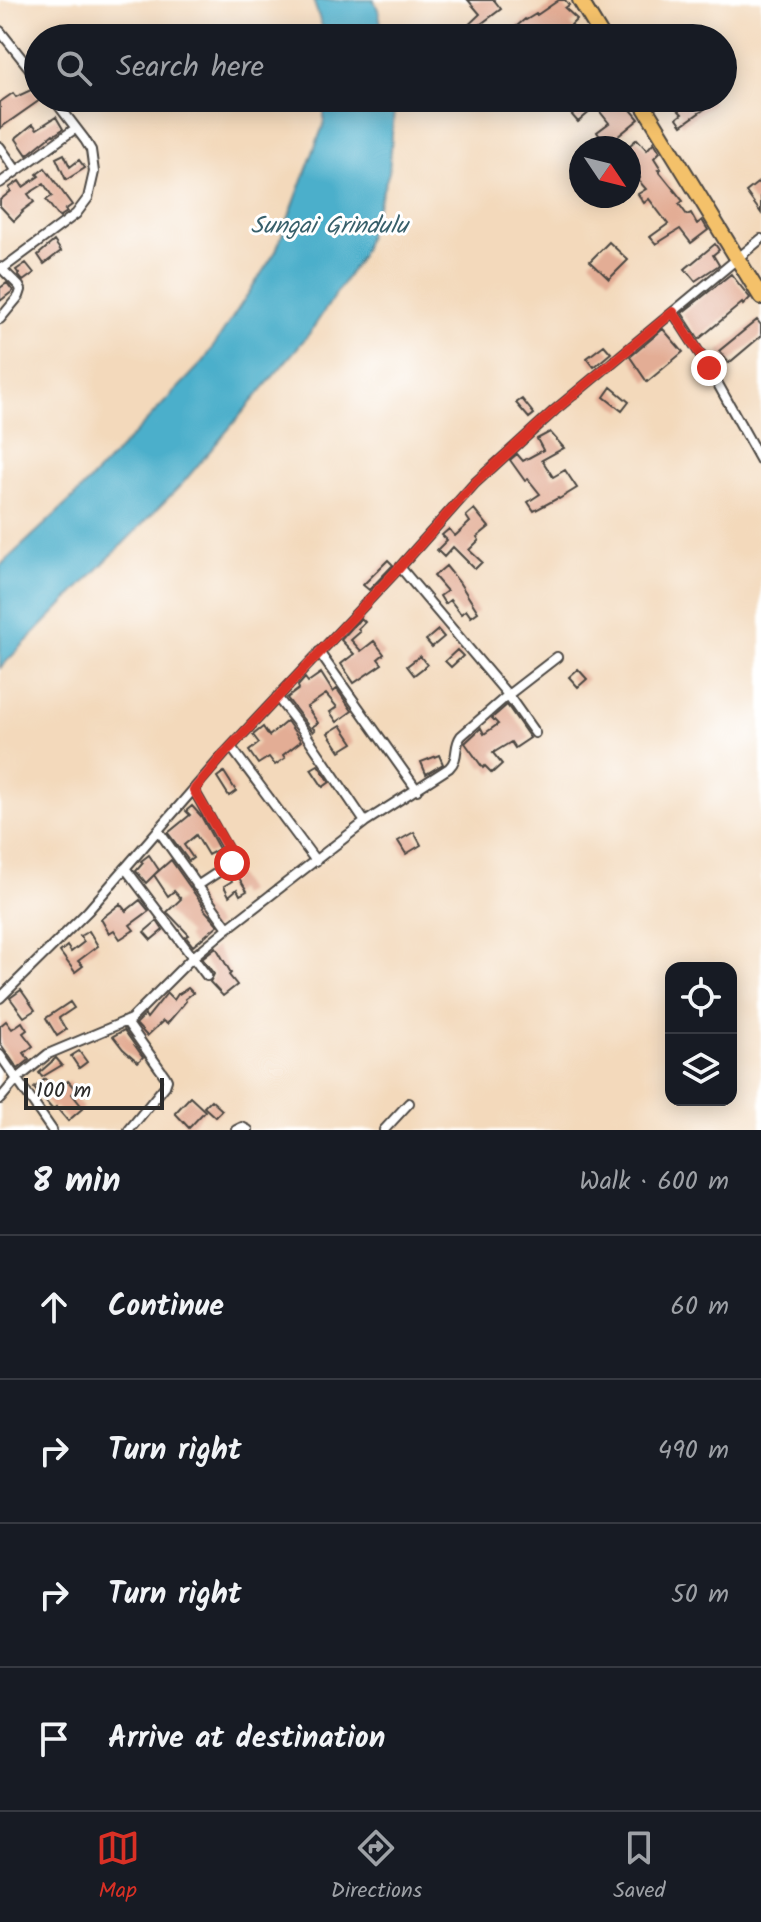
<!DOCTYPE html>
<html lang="en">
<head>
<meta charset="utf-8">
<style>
  :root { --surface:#171b24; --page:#20242c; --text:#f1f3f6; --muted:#9ea1a6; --line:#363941; --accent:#d93025 }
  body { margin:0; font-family:Kalam,sans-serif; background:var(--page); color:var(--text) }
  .controls { position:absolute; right:24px; bottom:24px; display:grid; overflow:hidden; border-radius:16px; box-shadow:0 4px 20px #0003 }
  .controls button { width:72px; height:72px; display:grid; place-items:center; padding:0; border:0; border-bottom:2px solid var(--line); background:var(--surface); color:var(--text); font:40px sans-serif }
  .compass { position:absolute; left:569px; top:136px; width:72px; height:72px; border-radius:50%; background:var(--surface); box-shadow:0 4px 20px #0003; rotate:125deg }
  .scale { position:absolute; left:24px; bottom:20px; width:140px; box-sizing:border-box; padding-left:8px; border:4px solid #2b2b2b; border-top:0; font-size:22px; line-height:28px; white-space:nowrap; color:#2b2b2b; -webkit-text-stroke:6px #fff; paint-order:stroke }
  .stop { position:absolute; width:24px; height:24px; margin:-18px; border:6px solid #d93025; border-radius:50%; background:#fff }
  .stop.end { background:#d93025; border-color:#fff; box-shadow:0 2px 8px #0008 }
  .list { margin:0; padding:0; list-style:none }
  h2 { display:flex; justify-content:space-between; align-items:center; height:104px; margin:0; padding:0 32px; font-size:34px }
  h2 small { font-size:26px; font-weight:400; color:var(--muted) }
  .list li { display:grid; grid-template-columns:52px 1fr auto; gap:24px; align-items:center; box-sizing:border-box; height:144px; padding:0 32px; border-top:2px solid var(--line) }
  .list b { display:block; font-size:30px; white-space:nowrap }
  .list em { font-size:26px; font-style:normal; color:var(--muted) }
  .icon { flex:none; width:44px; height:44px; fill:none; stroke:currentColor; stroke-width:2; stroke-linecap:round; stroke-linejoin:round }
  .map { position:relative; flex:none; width:761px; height:1130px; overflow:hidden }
  .search { position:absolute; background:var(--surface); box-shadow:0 4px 20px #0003; left:24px; right:24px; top:24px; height:88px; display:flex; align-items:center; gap:20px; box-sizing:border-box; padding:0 28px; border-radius:44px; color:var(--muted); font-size:30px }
  .sheet { height:680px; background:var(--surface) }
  nav { display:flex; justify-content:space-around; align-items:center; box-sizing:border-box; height:112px; border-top:2px solid var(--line); background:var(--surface); font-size:22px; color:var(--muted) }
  nav a { display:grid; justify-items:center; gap:4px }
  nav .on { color:var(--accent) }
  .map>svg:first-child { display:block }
  .water { fill:#4cafcb; stroke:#3c6d7b; stroke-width:2 }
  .building { fill:#e3ad95 }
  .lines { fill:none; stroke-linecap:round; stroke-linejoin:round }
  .minor-casing { stroke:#494541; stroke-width:12 }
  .primary-casing { stroke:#494541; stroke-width:18 }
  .minor { stroke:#fff; stroke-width:8 }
  .primary { stroke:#f4c16a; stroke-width:14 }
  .route { stroke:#d93025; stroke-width:10 }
  .labels { text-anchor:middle; stroke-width:6; stroke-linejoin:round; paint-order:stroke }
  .water-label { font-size:24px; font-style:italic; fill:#38606b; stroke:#fff }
</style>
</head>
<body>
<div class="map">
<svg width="761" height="1130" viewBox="0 0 761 1130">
  <rect width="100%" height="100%" fill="#fff"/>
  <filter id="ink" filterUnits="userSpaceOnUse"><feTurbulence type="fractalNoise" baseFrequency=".0125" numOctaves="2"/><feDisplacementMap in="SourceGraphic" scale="16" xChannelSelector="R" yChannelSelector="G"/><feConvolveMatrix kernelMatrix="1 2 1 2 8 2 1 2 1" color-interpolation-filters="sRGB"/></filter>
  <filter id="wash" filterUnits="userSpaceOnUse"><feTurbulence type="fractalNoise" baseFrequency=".006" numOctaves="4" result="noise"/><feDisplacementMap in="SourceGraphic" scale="32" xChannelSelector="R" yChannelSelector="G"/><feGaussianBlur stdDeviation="1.8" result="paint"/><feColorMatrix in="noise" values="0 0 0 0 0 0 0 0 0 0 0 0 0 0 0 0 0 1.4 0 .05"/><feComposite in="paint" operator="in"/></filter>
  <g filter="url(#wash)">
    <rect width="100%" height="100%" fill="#f3d9bb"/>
    <!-- water -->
    <path class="water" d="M313 0H374L379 12 383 38H326Z
      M324 98H395L389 172 361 256 309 334 182 484 0 668V566L73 498 204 361 276 251 324 123Z"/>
    <g id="blocks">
      <!-- building -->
      <path class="building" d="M468 0H494L501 9 481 24 493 38H468L462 31 480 14Z
        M559 0H565L569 5 565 8 577 19 571 25 582 38H514L510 32 525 19 526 20 536 14 537 15Z
        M33 89 40 100 0 128V102L13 93 16 97Z
        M565 98H580L592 110 578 122 571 114 576 110Z
        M600 98H629L630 102 627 105 639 119 606 146 597 132 609 123 593 103Z
        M684 98H709L713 103 682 125 677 118 682 114 675 107Z
        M56 117 63 129 54 135 53 134 27 155 16 139 17 137 33 124 37 129Z
        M637 139 647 150 654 142 660 152 654 158 661 169 658 170 683 201 679 204 687 215 691 213 697 224 702 220 708 230 691 243 680 229 656 244 650 237 668 224 649 199 644 203 638 194 646 189 638 180 640 178 629 164V146Z
        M64 154 70 167 79 160 85 168 66 180 56 158Z
        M45 168 72 205 65 210 67 212 59 217 46 200 52 196 44 184 28 194 34 202 22 211 23 212 14 221 0 206V200L11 191 9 188 19 181 23 187 39 176 37 174Z
        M761 180V213L746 192Z
        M54 241 61 251 44 264 38 255Z
        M609 242 628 260 609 279 590 261Z
        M715 244 719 250 713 255 719 265 695 281 685 269Z
        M26 263 34 273 23 281 18 275 19 274 16 270Z
        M731 274 750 298 743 305 742 303 699 339 682 313Z
        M7 283 13 291 0 301V288Z
        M757 320 761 325V336L729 363 719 351Z
        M663 329 683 352 647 382 630 357Z
        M604 345 611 353 594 367 587 358Z
        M611 387 629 402 622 411 604 397Z
        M522 399 534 414 529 418 516 403Z
        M550 432 564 448 542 460 553 477 565 470 577 488 559 499 558 498 534 511 528 502 540 494 528 479 525 481 510 460 517 454 523 461 543 450 537 439Z
        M474 509 489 527 477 537 479 540 469 550 482 562 475 569 453 547 444 557 437 550 447 540 442 535 449 529 455 536 470 522 466 516Z
        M388 560 393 565 369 590 363 585Z
        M446 566 459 582 478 612 471 617 466 610 461 614 450 600 445 604 440 596 447 591 434 576Z
        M361 618 365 622 358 629 360 632 351 640 361 651 374 641 384 654 378 659 382 664 354 683 341 664 354 654 341 640Z
        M438 630 444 637 432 647 426 640Z
        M457 650 463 656 451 667 445 661Z
        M420 656 427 665 414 675 407 666Z
        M578 669 587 679 578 687 569 677Z
        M321 673 333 692 337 689 352 711 337 722 330 712 337 707 326 694 307 707 318 723 312 727 315 730 313 732 287 698 299 689 298 686 305 678 308 682Z
        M507 705 530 738 515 748 511 742 493 753 502 764 492 773 485 766 483 768 465 743 481 728 484 734 498 724 492 718Z
        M287 721 301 741 283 755 285 758 275 765 269 757 258 764 249 751 259 743 253 735 263 727 269 736Z
        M341 725 353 743 340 751 328 733Z
        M439 755 443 764 426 774 421 762Z
        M318 765 330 782 323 787 311 769Z
        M224 772 236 791 229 796 217 777Z
        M192 806 201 816 219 849 208 855 196 835 184 845 193 858 189 861 168 833 190 815 186 811Z
        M414 832 421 845 406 854 398 841Z
        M149 855 159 870 146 883 136 871 143 863 141 861Z
        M171 860 204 907 203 908 218 925 193 946 186 937 189 935 167 912 181 899 174 891 168 896 154 875Z
        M236 873 247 891 240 895 237 889 229 896 224 886 232 881 230 877Z
        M140 900 149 911 130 925 134 930 120 939 114 930 109 933 101 919 120 904 126 911Z
        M157 921 163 930 151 940 144 932Z
        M89 931 98 946 78 961 83 966 75 972 60 952 67 946 71 952 84 942 80 936Z
        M216 947 231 973 229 975 237 985 223 996 210 982 214 974 202 958Z
        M188 988 193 993 185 999 186 1001 167 1024 163 1021 147 1036 136 1024 145 1015 147 1018 167 993 174 1000 178 994H179Z
        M21 990 35 1010 24 1017 10 998Z
        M70 1002 74 1008 59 1018 66 1030 57 1036 46 1018Z
        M6 1021 12 1029 22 1022 27 1030 23 1033 33 1046 24 1053 29 1060 18 1069 0 1043V1026Z
        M124 1030 143 1057 138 1062 123 1049 113 1036Z
        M79 1051 87 1062 79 1068 71 1056Z
        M56 1058 62 1065 42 1077 39 1073Z
        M45 1079 56 1092 68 1081 76 1090 72 1094 83 1108 68 1121 56 1107 53 1110 34 1088Z
        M190 1097 205 1111 189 1128 175 1113Z
        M211 1100 222 1110 215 1117 204 1107Z"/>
    </g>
  </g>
  <g filter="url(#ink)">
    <use href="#blocks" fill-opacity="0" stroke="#494541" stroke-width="2"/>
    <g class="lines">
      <!-- minor casing -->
      <g class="minor-casing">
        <path id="minor" d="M0 31 38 79
          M0 147 16 170
          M0 183 76 128
          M0 267 19 286 21 290 19 296 0 319
          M2 269 76 214 88 198 94 172 91 150 85 140 53 98
          M673 312 709 368 761 461
          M400 567 508 695 535 733
          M319 652 417 790
          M277 697 302 729 365 822
          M231 747 316 861
          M194 790 233 859 232 863 197 886
          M158 830 228 928
          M125 868 207 976
          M0 998 88 911 225 753 400 567 475 483 555 410 761 239
          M126 1021 165 1076 167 1080 165 1086 129 1130
          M0 1055 52 1130
          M0 1099 17 1079 48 1054 131 1019 193 957 228 928 365 822 449 768C460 757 453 747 461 736L508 695 557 657
          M236 1130 242 1127 248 1130
          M384 1130 409 1103"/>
      </g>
      <!-- primary casing -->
      <g class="primary-casing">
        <path id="primary" d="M580 0 603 38
          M639 98 761 297"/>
      </g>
      <!-- minor -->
      <use href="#minor" class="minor"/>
      <!-- primary -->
      <use href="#primary" class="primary"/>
    </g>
  </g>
  <g class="lines" filter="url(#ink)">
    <!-- route -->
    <path class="route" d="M232 863 233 857 194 790 225 753 400 567 475 483 555 410 673 312 709 368"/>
  </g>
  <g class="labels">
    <!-- water labels -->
    <g class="water-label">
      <text x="329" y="233">Sungai Grindulu</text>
    </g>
  </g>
</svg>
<div class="controls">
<button><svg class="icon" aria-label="locate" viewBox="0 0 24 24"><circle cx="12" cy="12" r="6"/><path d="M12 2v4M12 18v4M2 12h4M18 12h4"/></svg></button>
<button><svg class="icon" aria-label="layers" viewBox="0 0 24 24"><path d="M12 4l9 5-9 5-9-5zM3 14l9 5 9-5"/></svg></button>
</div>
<svg class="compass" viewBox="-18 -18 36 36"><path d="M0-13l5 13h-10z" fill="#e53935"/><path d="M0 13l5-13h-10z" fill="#9ea1a6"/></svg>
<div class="scale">100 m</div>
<div class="stop" style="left:232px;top:863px"></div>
<div class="stop end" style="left:709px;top:368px"></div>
<div class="search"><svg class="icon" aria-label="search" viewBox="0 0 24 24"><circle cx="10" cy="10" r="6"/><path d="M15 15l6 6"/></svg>Search here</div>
</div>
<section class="sheet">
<h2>8 min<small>Walk · 600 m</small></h2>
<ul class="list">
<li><svg class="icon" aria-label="ahead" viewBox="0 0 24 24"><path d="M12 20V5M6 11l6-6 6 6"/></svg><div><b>Continue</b></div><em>60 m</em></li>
<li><svg class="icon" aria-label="right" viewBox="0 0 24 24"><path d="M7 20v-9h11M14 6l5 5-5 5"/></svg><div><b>Turn right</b></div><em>490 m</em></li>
<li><svg class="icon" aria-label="right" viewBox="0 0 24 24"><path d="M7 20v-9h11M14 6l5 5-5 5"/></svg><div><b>Turn right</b></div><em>50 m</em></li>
<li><svg class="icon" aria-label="arrive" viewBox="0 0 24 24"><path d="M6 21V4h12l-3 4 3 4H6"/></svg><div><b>Arrive at destination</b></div></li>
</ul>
</section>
<nav>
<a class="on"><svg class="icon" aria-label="map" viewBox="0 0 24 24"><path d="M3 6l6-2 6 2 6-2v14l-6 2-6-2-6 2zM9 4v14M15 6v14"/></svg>Map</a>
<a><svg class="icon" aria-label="directions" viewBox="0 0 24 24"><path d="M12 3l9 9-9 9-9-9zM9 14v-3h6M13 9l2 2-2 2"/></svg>Directions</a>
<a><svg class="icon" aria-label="saved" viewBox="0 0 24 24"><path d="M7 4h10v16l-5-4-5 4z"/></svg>Saved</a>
</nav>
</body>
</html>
